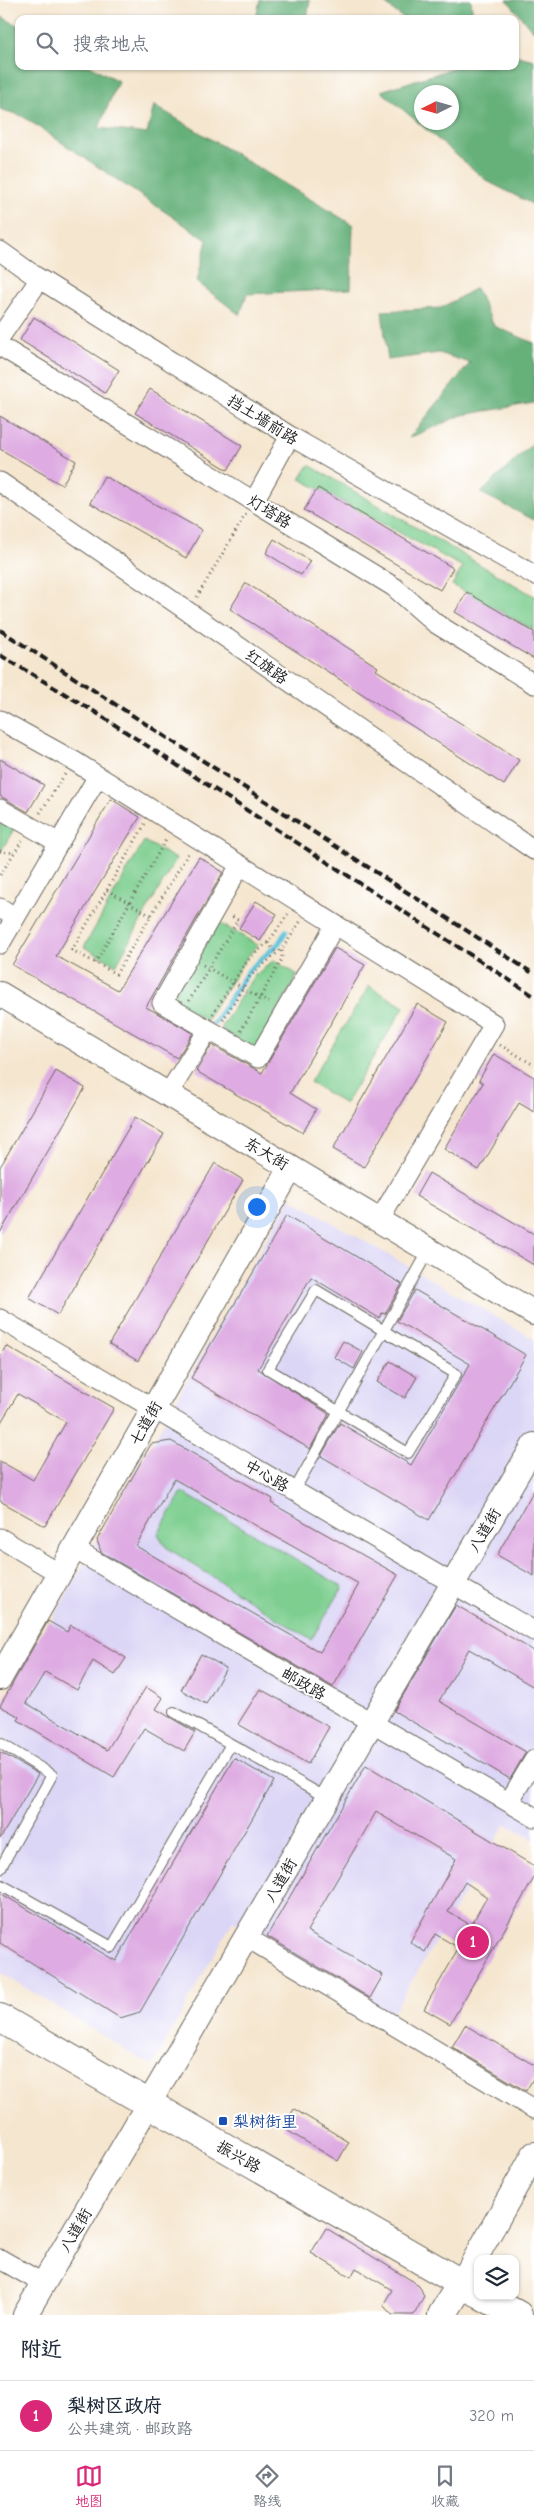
<!DOCTYPE html>
<html lang="zh">
<head>
<meta charset="utf-8">
<style>
  :root { --surface:#fff; --page:#f2f2f3; --text:#1f2937; --muted:#747a83; --line:#e0e1e3; --accent:#db2777 }
  body { margin:0; font-family:"Comic Neue","LXGW WenKai TC",sans-serif; background:var(--page); color:var(--text) }
  .controls { position:absolute; right:15px; bottom:15px; display:grid; overflow:hidden; border-radius:10px; box-shadow:0 1px 4px #0004 }
  .controls button { width:45px; height:45px; display:grid; place-items:center; padding:0; border:0; border-bottom:1px solid var(--line); background:var(--surface); color:var(--text); font:25px sans-serif }
  .compass { position:absolute; left:414px; top:85px; width:45px; height:45px; border-radius:50%; background:var(--surface); box-shadow:0 1px 4px #0004; rotate:265deg }
  .you { position:absolute; left:256px; top:1206px; width:18px; height:18px; margin:-12px; border:4px solid #fff; border-radius:50%; background:#1a73e8; box-shadow:0 0 0 8px #1a73e833 }
  .badge { display:grid; place-items:center; width:32px; height:32px; border-radius:50%; background:var(--accent); color:#fff; font-size:16px; font-weight:700 }
  .pin { position:absolute; translate:-50% -50%; border:2px solid #fff; box-shadow:0 1px 5px #0006 }
  .list { margin:0; padding:0; list-style:none }
  h2 { display:flex; justify-content:space-between; align-items:center; height:65px; margin:0; padding:0 20px; font-size:21px }
  h2 small { font-size:16px; font-weight:400; color:var(--muted) }
  .list li { display:grid; grid-template-columns:32px 1fr auto; gap:15px; align-items:center; box-sizing:border-box; height:70px; padding:0 20px; border-top:1px solid var(--line) }
  .list b { display:block; font-size:19px; white-space:nowrap }
  .list p { margin:0; font-size:16px; white-space:nowrap; color:var(--muted) }
  .list em { font-size:16px; font-style:normal; color:var(--muted) }
  .icon { flex:none; width:28px; height:28px; fill:none; stroke:currentColor; stroke-width:2; stroke-linecap:round; stroke-linejoin:round }
  .map { position:relative; flex:none; width:534px; height:2315px; overflow:hidden }
  .search { position:absolute; background:var(--surface); box-shadow:0 1px 4px #0004; left:15px; right:15px; top:15px; height:55px; display:flex; align-items:center; gap:12px; box-sizing:border-box; padding:0 18px; border-radius:10px; color:var(--muted); font-size:19px }
  .sheet { height:135px; background:var(--surface) }
  nav { display:flex; justify-content:space-around; align-items:center; box-sizing:border-box; height:70px; border-top:1px solid var(--line); background:var(--surface); font-size:14px; color:var(--muted) }
  nav a { display:grid; justify-items:center; gap:2px }
  nav .on { color:var(--accent) }
  .map>svg:first-child { display:block }
  .built { fill:#dcd6f6 }
  .green { fill:#7dce8f; stroke:#4c7556 }
  .forest { fill:#66b17a; stroke:#41664b; fill-rule:evenodd }
  .lines { fill:none; stroke-linecap:round; stroke-linejoin:round }
  .stream { stroke:#5fc4dd; stroke-width:5 }
  .building { fill:#deabe2; fill-rule:evenodd }
  .service-casing { stroke:#68635b; stroke-width:12 }
  .minor-casing { stroke:#68635b; stroke-width:21 }
  .tertiary-casing { stroke:#68635b; stroke-width:26 }
  .secondary-casing { stroke:#68635b; stroke-width:30 }
  .path { stroke:#68635b; stroke-width:3; stroke-dasharray:1 4; stroke-linecap:butt }
  .service { stroke:#fff; stroke-width:10 }
  .minor { stroke:#fff; stroke-width:19 }
  .tertiary { stroke:#fff; stroke-width:24 }
  .secondary { stroke:#fff; stroke-width:28 }
  .rail { stroke:#1c1c1c; stroke-width:4; stroke-dasharray:8 4; stroke-linecap:butt }
  .transit-dot { fill:#1a4fb4; stroke:#fff; stroke-width:2 }
  .labels { text-anchor:middle; stroke-width:4; stroke-linejoin:round; paint-order:stroke }
  .street-label { font-size:16px; fill:#1c1c1c; stroke:#fff }
  .transit-label { font-size:16px; fill:#164399; stroke:#fff; text-anchor:start }
</style>
</head>
<body>
<div class="map">
<svg width="534" height="2315" viewBox="0 0 534 2315">
  <rect width="100%" height="100%" fill="#fff"/>
  <filter id="ink" filterUnits="userSpaceOnUse"><feTurbulence type="fractalNoise" baseFrequency=".02" numOctaves="2"/><feDisplacementMap in="SourceGraphic" scale="10" xChannelSelector="R" yChannelSelector="G"/><feConvolveMatrix kernelMatrix="1 2 1 2 8 2 1 2 1" color-interpolation-filters="sRGB"/></filter>
  <filter id="wash" filterUnits="userSpaceOnUse"><feTurbulence type="fractalNoise" baseFrequency=".0096" numOctaves="4" result="noise"/><feDisplacementMap in="SourceGraphic" scale="20" xChannelSelector="R" yChannelSelector="G"/><feGaussianBlur stdDeviation="1.12" result="paint"/><feColorMatrix in="noise" values="0 0 0 0 0 0 0 0 0 0 0 0 0 0 0 0 0 1.4 0 .05"/><feComposite in="paint" operator="in"/></filter>
  <g filter="url(#wash)">
    <rect width="100%" height="100%" fill="#f5e6cf"/>
    <!-- built -->
    <path class="built" d="M290 1198 534 1339V1840L506 1824 392 2014 233 1921 152 2066 0 1972V1713Z"/>
    <!-- green -->
    <path class="green" d="M309 465 534 596V630L452 585 463 567 300 479Z
      M0 821 14 829 0 853Z
      M144 841 176 859 116 965 84 947Z
      M216 921 258 945 247 957 206 1020 170 1000Z
      M274 960 298 975 256 1049 223 1031 222 1026 253 977Z
      M369 986 404 1007 345 1104 310 1082Z
      M182 1492 343 1587 311 1640 166 1547 158 1534Z"/>
    <!-- forest -->
    <path class="forest" d="M260 0H310L307 19H256Z
      M381 0H471L473 19H404Z
      M507 0H534V30L533 31Z
      M0 16 19 26V66H91L118 81 99 128 147 134 154 105 353 225 351 289 247 294 240 315 197 282 207 240 22 116 0 109Z
      M515 55 534 60V205L487 181 381 91 461 66H515ZM422 92H452V122H422Z
      M476 288 494 326 534 343V403L462 415 409 438 470 363 439 353 388 360 382 311 441 308Z
      M534 442V520L481 493Z"/>
    <g class="lines">
      <!-- stream -->
      <path class="stream" d="M214 1023 249 970 279 943 286 931"/>
    </g>
    <g id="blocks">
      <!-- building -->
      <path class="building" d="M34 317 119 370 105 393 20 340Z
        M150 389 242 446 228 470 135 413Z
        M0 416 76 461 62 485 0 449Z
        M104 476 202 530 186 558 90 503Z
        M318 488 453 568 440 590 304 510Z
        M274 539 310 561 301 575 266 553Z
        M246 583 378 667 376 670 519 760 504 785 230 609Z
        M467 592 534 632V659L455 612Z
        M0 759 44 785 28 812 0 796Z
        M111 799 140 817 56 956 118 990 199 857 223 872 146 1007 193 1033 177 1058 12 965Z
        M256 901 277 914 260 941 239 928Z
        M335 948 365 965 290 1093 316 1109 303 1133 196 1071 212 1045 262 1073Z
        M417 1004 448 1022 364 1167 333 1149Z
        M494 1054 534 1077V1112L519 1103 479 1170 444 1149 483 1083 479 1080Z
        M56 1071 85 1088 0 1233V1167Z
        M135 1117 164 1134 58 1315 29 1298Z
        M215 1163 243 1180 138 1361 109 1344Z
        M429 1173 534 1234V1265L416 1196Z
        M287 1215 402 1284 385 1314 382 1313 379 1318 311 1277 258 1369 329 1414 310 1449 191 1378Z
        M415 1290 526 1355 429 1520 321 1456 340 1423 411 1465 470 1364 397 1321Z
        M343 1341 363 1352 354 1369 334 1357Z
        M6 1346 114 1408 45 1526 0 1501V1461L33 1480 66 1422 18 1394 0 1424V1357Z
        M390 1361 417 1377 405 1398 377 1382Z
        M171 1441 273 1499 271 1503 398 1575 333 1687 101 1552 97 1540 151 1444ZM174 1479 359 1584 320 1652 136 1546Z
        M534 1490V1576L497 1555Z
        M456 1605 534 1651V1687L469 1649 439 1701 526 1752 510 1779 394 1711Z
        M48 1621 67 1632 71 1625 126 1658 115 1675 93 1661 77 1690 45 1672 26 1703 107 1750 146 1687 163 1698 156 1709 195 1732 184 1751 144 1728 114 1777 18 1720 20 1717 0 1706Z
        M201 1654 226 1668 206 1704 181 1690Z
        M260 1689 329 1727 308 1764 238 1724Z
        M0 1752 38 1774 0 1839Z
        M234 1758 274 1781 140 2012 120 2018 0 1943V1893L116 1961Z
        M366 1765 534 1866V1878L450 2024 424 2009 459 1948 435 1934 425 1952 410 1942 456 1859 376 1812 307 1931 383 1975 370 1998 267 1936ZM465 1882 487 1897 471 1925 448 1912Z
        M465 2025 534 2065V2077L526 2091 452 2047Z
        M294 2109 349 2142 338 2161 283 2128Z
        M326 2228 419 2285 424 2296 414 2315H392L383 2305 392 2290 356 2268 351 2277 311 2253Z"/>
    </g>
  </g>
  <g filter="url(#ink)">
    <use href="#blocks" fill-opacity="0" stroke="#68635b" stroke-width="1"/>
    <g class="lines">
      <!-- service casing -->
      <g class="service-casing">
        <path id="service" d="M316 1290 456 1374 408 1453 268 1369Z
          M294 1491 429 1250
          M174 1712 327 1798
          M0 1743 52 1775 0 1869
          M0 1884 112 1947 231 1744"/>
      </g>
      <!-- minor casing -->
      <g class="minor-casing">
        <path id="minor" d="M0 251 35 276 290 436 534 575
          M0 337 40 279
          M0 346 394 587 435 623 534 684
          M0 482 534 850
          M254 501 290 436
          M0 720 74 761 494 1024 379 1221
          M0 809 59 843
          M240 865 162 1003 258 1058 335 925
          M0 908 15 917
          M0 944 98 776
          M168 1094 208 1030
          M0 1319 534 1631
          M0 1538 60 1574
          M74 1549 534 1817
          M509 1802 534 1760
          M246 1937 534 2109
          M0 2259 44 2284"/>
      </g>
      <!-- tertiary casing -->
      <g class="tertiary-casing">
        <path id="tertiary" d="M0 994 534 1313
          M0 1678 291 1168
          M461 2284 534 2154
          M25 2315 534 1445"/>
      </g>
      <!-- secondary casing -->
      <g class="secondary-casing">
        <path id="secondary" d="M0 2018 478 2293
          M483 2296 518 2315
          M442 2315 461 2284"/>
      </g>
      <!-- path -->
      <path class="path" d="M197 597 246 514
        M40 813 65 774
        M145 824 72 950 116 974 189 852
        M0 851 14 853
        M0 875 22 841
        M107 890 151 916
        M268 943 277 954
        M95 963 167 838
        M203 965 271 1004
        M189 1001 238 920 230 915
        M213 1014 246 962 270 940 288 914
        M223 1020 250 976 283 948 300 922
        M241 1031 282 959V949
        M500 1045 534 1065"/>
      <!-- service -->
      <use href="#service" class="service"/>
      <!-- minor -->
      <use href="#minor" class="minor"/>
      <!-- tertiary -->
      <use href="#tertiary" class="tertiary"/>
      <!-- secondary -->
      <use href="#secondary" class="secondary"/>
      <!-- rail -->
      <path class="rail" d="M0 630 534 974
        M0 655 95 712 534 996"/>
    </g>
  </g>
  <!-- markers -->
  <rect class="transit-dot" x="218" y="2116" width="10" height="10" rx="2.5"/>
  <g class="labels">
    <!-- street labels -->
    <g class="street-label">
      <text transform="translate(263 419) rotate(32)" y="6">挡土墙前路</text>
      <text transform="translate(270 511) rotate(32)" y="6">灯塔路</text>
      <text transform="translate(267 666) rotate(35)" y="6">红旗路</text>
      <text transform="translate(267 1153) rotate(31)" y="6">东大街</text>
      <text transform="translate(145 1423) rotate(-60)" y="6">七道街</text>
      <text transform="translate(267 1475) rotate(30)" y="6">中心路</text>
      <text transform="translate(484 1530) rotate(-60)" y="6">八道街</text>
      <text transform="translate(304 1683) rotate(30)" y="6">邮政路</text>
      <text transform="translate(280 1880) rotate(-60)" y="6">八道街</text>
      <text transform="translate(239 2156) rotate(30)" y="6">振兴路</text>
      <text transform="translate(75 2230) rotate(-60)" y="6">八道街</text>
    </g>
    <!-- transit labels -->
    <g class="transit-label">
      <text x="233" y="2127">梨树街里</text>
    </g>
  </g>
</svg>
<div class="controls">
<button><svg class="icon" aria-label="layers" viewBox="0 0 24 24"><path d="M12 4l9 5-9 5-9-5zM3 14l9 5 9-5"/></svg></button>
</div>
<svg class="compass" viewBox="-18 -18 36 36"><path d="M0-13l5 13h-10z" fill="#e53935"/><path d="M0 13l5-13h-10z" fill="#747a83"/></svg>
<div class="you"></div>
<div class="pin badge" style="left:473px;top:1942px">1</div>
<div class="search"><svg class="icon" aria-label="search" viewBox="0 0 24 24"><circle cx="10" cy="10" r="6"/><path d="M15 15l6 6"/></svg>搜索地点</div>
</div>
<section class="sheet">
<h2>附近<small></small></h2>
<ul class="list">
<li><span class="badge">1</span><div><b>梨树区政府</b><p>公共建筑 · 邮政路</p></div><em>320 m</em></li>
</ul>
</section>
<nav>
<a class="on"><svg class="icon" aria-label="map" viewBox="0 0 24 24"><path d="M3 6l6-2 6 2 6-2v14l-6 2-6-2-6 2zM9 4v14M15 6v14"/></svg>地图</a>
<a><svg class="icon" aria-label="directions" viewBox="0 0 24 24"><path d="M12 3l9 9-9 9-9-9zM9 14v-3h6M13 9l2 2-2 2"/></svg>路线</a>
<a><svg class="icon" aria-label="saved" viewBox="0 0 24 24"><path d="M7 4h10v16l-5-4-5 4z"/></svg>收藏</a>
</nav>
</body>
</html>
